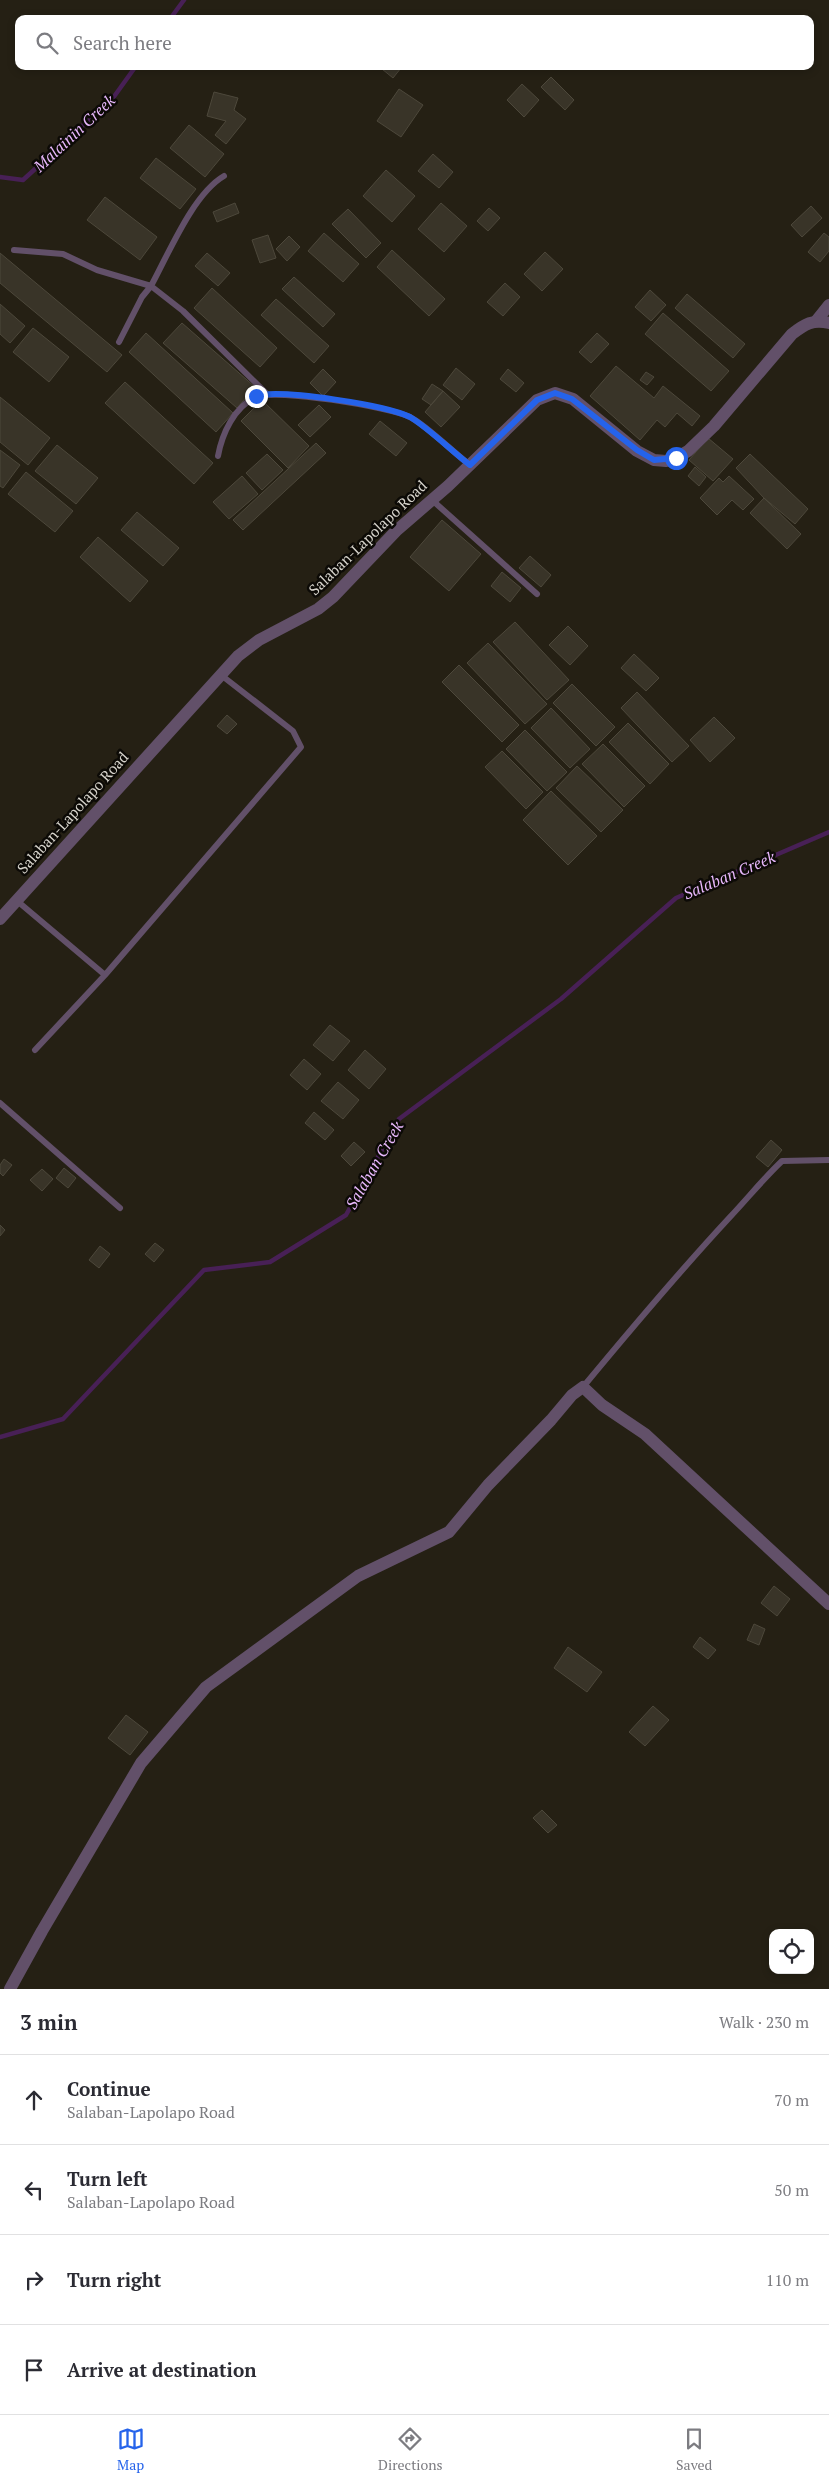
<!DOCTYPE html>
<html lang="en">
<head>
<meta charset="utf-8">
<style>
  :root { --surface:#fff; --page:#f2f2f3; --text:#2b2b33; --muted:#7c7c81; --line:#e1e1e2; --accent:#2563eb }
  body { margin:0; font-family:"PT Serif",serif; background:var(--page); color:var(--text) }
  .controls { position:absolute; right:15px; bottom:15px; display:grid; overflow:hidden; border-radius:10px; box-shadow:0 2px 8px #0003 }
  .controls button { width:45px; height:45px; display:grid; place-items:center; padding:0; border:0; border-bottom:1px solid var(--line); background:var(--surface); color:var(--text); font:25px sans-serif }
  .stop { position:absolute; width:15px; height:15px; margin:-11px; border:4px solid #2563eb; border-radius:50%; background:#fff }
  .stop.end { background:#2563eb; border-color:#fff; box-shadow:0 1px 5px #0008 }
  .list { margin:0; padding:0; list-style:none }
  h2 { display:flex; justify-content:space-between; align-items:center; height:65px; margin:0; padding:0 20px; font-size:21px }
  h2 small { font-size:16px; font-weight:400; color:var(--muted) }
  .list li { display:grid; grid-template-columns:32px 1fr auto; gap:15px; align-items:center; box-sizing:border-box; height:90px; padding:0 20px; border-top:1px solid var(--line) }
  .list b { display:block; font-size:19px; white-space:nowrap }
  .list p { margin:0; font-size:16px; white-space:nowrap; color:var(--muted) }
  .list em { font-size:16px; font-style:normal; color:var(--muted) }
  .icon { flex:none; width:28px; height:28px; fill:none; stroke:currentColor; stroke-width:2; stroke-linecap:round; stroke-linejoin:round }
  .map { position:relative; flex:none; width:829px; height:1989px; overflow:hidden }
  .search { position:absolute; background:var(--surface); box-shadow:0 2px 8px #0003; left:15px; right:15px; top:15px; height:55px; display:flex; align-items:center; gap:12px; box-sizing:border-box; padding:0 18px; border-radius:10px; color:var(--muted); font-size:19px }
  .sheet { height:425px; background:var(--surface) }
  nav { display:flex; justify-content:space-around; align-items:center; box-sizing:border-box; height:70px; border-top:1px solid var(--line); background:var(--surface); font-size:14px; color:var(--muted) }
  nav a { display:grid; justify-items:center; gap:2px }
  nav .on { color:var(--accent) }
  .map>svg:first-child { display:block }
  .lines { fill:none; stroke-linecap:round; stroke-linejoin:round }
  .stream { stroke:#482056; stroke-width:4.5 }
  .building { fill:#393428; stroke:#4d483b }
  .service { stroke:#625069; stroke-width:6 }
  .minor { stroke:#625069; stroke-width:12 }
  .tertiary { stroke:#625069; stroke-width:12 }
  .route { stroke:#2563eb; stroke-width:6 }
  .labels { text-anchor:middle; stroke-width:5; stroke-linejoin:round; paint-order:stroke }
  .street-label { font-size:15px; fill:#d6d3cb; stroke:#0c0a06 }
  .water-label { font-size:16px; font-style:italic; fill:#e7b7fb; stroke:#0c0a06 }
</style>
</head>
<body>
<div class="map">
<svg width="829" height="1989" viewBox="0 0 829 1989">
  <rect width="100%" height="100%" fill="#252014"/>
  <g class="lines">
    <!-- stream -->
    <path class="stream" d="M170 19 184 0
      M0 177 23 180 113 98 136 66
      M0 1437 63 1419 204 1270 270 1262 346 1215 399 1119 561 999 676 898 829 832"/>
  </g>
  <!-- building -->
  <path class="building" d="M384 66H398L401 68 393 78 382 69Z
    M551 77 574 100 565 110 541 87Z
    M522 84 539 100 524 117 507 100Z
    M399 89 423 105 401 137 377 121Z
    M214 92 238 98 234 110 246 119 226 144 215 135 226 121 207 116Z
    M189 125 224 154 205 177 170 148Z
    M433 154 453 172 439 188 418 171Z
    M156 158 196 189 180 209 140 178Z
    M386 170 415 196 392 222 363 196Z
    M105 197 157 237 140 260 87 220Z
    M235 203 239 213 217 222 213 212Z
    M441 203 467 226 444 252 418 229Z
    M811 206 822 218 802 237 791 225Z
    M489 208 500 218 488 231 477 221Z
    M348 209 381 243 366 258 332 224Z
    M324 233 359 264 343 282 308 251Z
    M824 233 829 237V251L820 262 808 252Z
    M268 235 276 258 260 263 252 240Z
    M289 236 300 247 287 261 276 249Z
    M392 250 445 299 429 316 377 267Z
    M545 252 563 269 542 291 524 274Z
    M0 253 122 355 107 372 0 283Z
    M207 253 230 273 218 286 195 266Z
    M294 277 335 314 323 327 282 289Z
    M505 283 520 297 503 316 487 302Z
    M212 288 277 348 260 367 194 308Z
    M650 290 666 305 651 321 635 307Z
    M687 294 745 344 733 358 675 308Z
    M276 299 329 346 314 363 261 315Z
    M0 304 25 326 10 343 0 334Z
    M663 313 729 371 711 391 645 334Z
    M182 323 255 387 237 408 163 343Z
    M33 328 69 357 49 382 13 352Z
    M146 333 233 413 216 432 129 352Z
    M597 333 609 344 591 363 579 352Z
    M616 366 654 398 663 386 700 416 692 426 677 413 665 427 657 420 640 440 590 396Z
    M456 368 475 384 462 400 443 385Z
    M323 369 336 382 323 396 310 383Z
    M508 369 524 383 516 392 500 379Z
    M646 372 654 377 647 385 640 380Z
    M125 382 213 463 194 484 105 403Z
    M432 384 443 391 431 405 422 399Z
    M443 391 460 407 441 427 425 412Z
    M0 397 50 438 28 465 0 442Z
    M262 400 309 446 288 468 241 421Z
    M319 405 331 417 310 437 298 425Z
    M380 421 407 443 396 456 369 434Z
    M708 438 733 459 713 481 689 460Z
    M316 443 326 453 243 530 233 520Z
    M57 445 98 478 76 504 35 471Z
    M0 450 20 465 3 488 0 486Z
    M267 454 283 470 262 490 246 473Z
    M750 454 808 509 795 524 764 498 736 468Z
    M695 467 706 477 699 486 688 476Z
    M26 472 73 511 55 532 8 494Z
    M242 476 258 494 229 519 213 502Z
    M729 476 754 499 743 510 732 500 717 515 700 498 719 478 723 482Z
    M764 498 801 534 787 549 750 513Z
    M137 512 179 548 163 566 121 530Z
    M442 520 481 554 449 591 410 557Z
    M98 537 148 581 130 602 80 557Z
    M530 556 551 575 541 587 519 568Z
    M502 572 521 588 510 602 491 586Z
    M515 622 569 680 547 700 493 642Z
    M568 626 588 646 570 665 549 645Z
    M488 643 547 704 525 724 467 663Z
    M634 654 659 678 646 691 621 668Z
    M459 665 519 725 502 742 442 682Z
    M572 684 615 727 596 746 553 703Z
    M637 692 689 746 672 762 621 708Z
    M551 708 590 749 570 768 531 728Z
    M227 715 237 724 227 734 217 726Z
    M714 717 735 738 710 762 690 740Z
    M628 723 669 764 650 784 609 742Z
    M525 730 567 772 547 791 506 749Z
    M603 744 645 786 624 807 582 764Z
    M502 751 543 792 526 809 485 767Z
    M577 766 623 810 601 832 556 788Z
    M551 791 597 836 568 865 523 820Z
    M330 1025 350 1041 333 1061 313 1045Z
    M365 1050 386 1069 369 1089 348 1070Z
    M304 1059 321 1074 307 1090 290 1075Z
    M338 1082 359 1100 343 1119 321 1101Z
    M314 1112 334 1130 325 1140 305 1123Z
    M771 1140 782 1150 768 1167 756 1157Z
    M354 1142 365 1152 351 1166 341 1156Z
    M4 1159 12 1165 3 1176 0 1173V1165Z
    M64 1168 76 1178 68 1188 56 1178Z
    M42 1169 53 1179 42 1191 30 1180Z
    M0 1225 5 1230 0 1236Z
    M155 1243 164 1250 154 1262 145 1254Z
    M100 1246 110 1254 99 1268 89 1260Z
    M774 1586 790 1599 777 1616 761 1603Z
    M754 1624 765 1629 759 1645 747 1640Z
    M700 1637 716 1650 708 1659 693 1647Z
    M568 1647 602 1672 587 1692 554 1668Z
    M653 1706 669 1720 645 1746 629 1732Z
    M126 1715 148 1732 130 1755 108 1738Z
    M542 1810 557 1825 548 1833 533 1818Z"/>
  <g class="lines">
    <!-- service -->
    <path class="service" d="M14 250 63 254 97 270 151 286C169 253 193 194 224 176
      M119 342 142 297 151 286 183 311 267 394
      M218 456C222 434 234 407 256 397 275 388 389 407 410 417 426 425 454 453 470 465
      M432 500 537 594
      M16 900 105 975 35 1050
      M105 975 301 747 293 731 221 675
      M0 1103 120 1208
      M583 1387C631 1329 679 1272 730 1217 748 1198 763 1179 782 1161L829 1160"/>
    <!-- minor -->
    <path class="minor" d="M817 320 829 305
      M10 1989 42 1931 141 1763 206 1687 358 1576 449 1532 488 1485 551 1420 572 1395 583 1387 602 1405 645 1434 829 1604"/>
    <!-- tertiary -->
    <path class="tertiary" d="M0 919 238 656 259 640 318 609 333 597 396 531 448 486 537 400 555 393 573 399 637 451 654 460 666 461 676 458 688 451 714 426 792 334C805 324 813 319 829 323"/>
  </g>
  <g class="lines">
    <!-- route -->
    <path class="route" d="M256 396C282 389 386 405 410 417 426 426 454 453 470 465L537 400 555 393 572 399 637 450 654 460 676 458"/>
  </g>
  <g class="labels">
    <!-- street labels -->
    <g class="street-label">
      <text transform="translate(368 538) rotate(-44)" y="5">Salaban-Lapolapo Road</text>
      <text transform="translate(73 813) rotate(-48)" y="5">Salaban-Lapolapo Road</text>
    </g>
    <!-- water labels -->
    <g class="water-label">
      <text transform="translate(74 133) rotate(-43)" y="6">Malainin Creek</text>
      <text transform="translate(729 875) rotate(-23)" y="6">Salaban Creek</text>
      <text transform="translate(374 1165) rotate(-60)" y="6">Salaban Creek</text>
    </g>
  </g>
</svg>
<div class="controls">
<button><svg class="icon" aria-label="locate" viewBox="0 0 24 24"><circle cx="12" cy="12" r="6"/><path d="M12 2v4M12 18v4M2 12h4M18 12h4"/></svg></button>
</div>
<div class="stop" style="left:676px;top:458px"></div>
<div class="stop end" style="left:256px;top:396px"></div>
<div class="search"><svg class="icon" aria-label="search" viewBox="0 0 24 24"><circle cx="10" cy="10" r="6"/><path d="M15 15l6 6"/></svg>Search here</div>
</div>
<section class="sheet">
<h2>3 min<small>Walk · 230 m</small></h2>
<ul class="list">
<li><svg class="icon" aria-label="ahead" viewBox="0 0 24 24"><path d="M12 20V5M6 11l6-6 6 6"/></svg><div><b>Continue</b><p>Salaban-Lapolapo Road</p></div><em>70 m</em></li>
<li><svg class="icon" aria-label="left" viewBox="0 0 24 24"><path d="M17 20v-9H6M10 6l-5 5 5 5"/></svg><div><b>Turn left</b><p>Salaban-Lapolapo Road</p></div><em>50 m</em></li>
<li><svg class="icon" aria-label="right" viewBox="0 0 24 24"><path d="M7 20v-9h11M14 6l5 5-5 5"/></svg><div><b>Turn right</b></div><em>110 m</em></li>
<li><svg class="icon" aria-label="arrive" viewBox="0 0 24 24"><path d="M6 21V4h12l-3 4 3 4H6"/></svg><div><b>Arrive at destination</b></div></li>
</ul>
</section>
<nav>
<a class="on"><svg class="icon" aria-label="map" viewBox="0 0 24 24"><path d="M3 6l6-2 6 2 6-2v14l-6 2-6-2-6 2zM9 4v14M15 6v14"/></svg>Map</a>
<a><svg class="icon" aria-label="directions" viewBox="0 0 24 24"><path d="M12 3l9 9-9 9-9-9zM9 14v-3h6M13 9l2 2-2 2"/></svg>Directions</a>
<a><svg class="icon" aria-label="saved" viewBox="0 0 24 24"><path d="M7 4h10v16l-5-4-5 4z"/></svg>Saved</a>
</nav>
</body>
</html>
